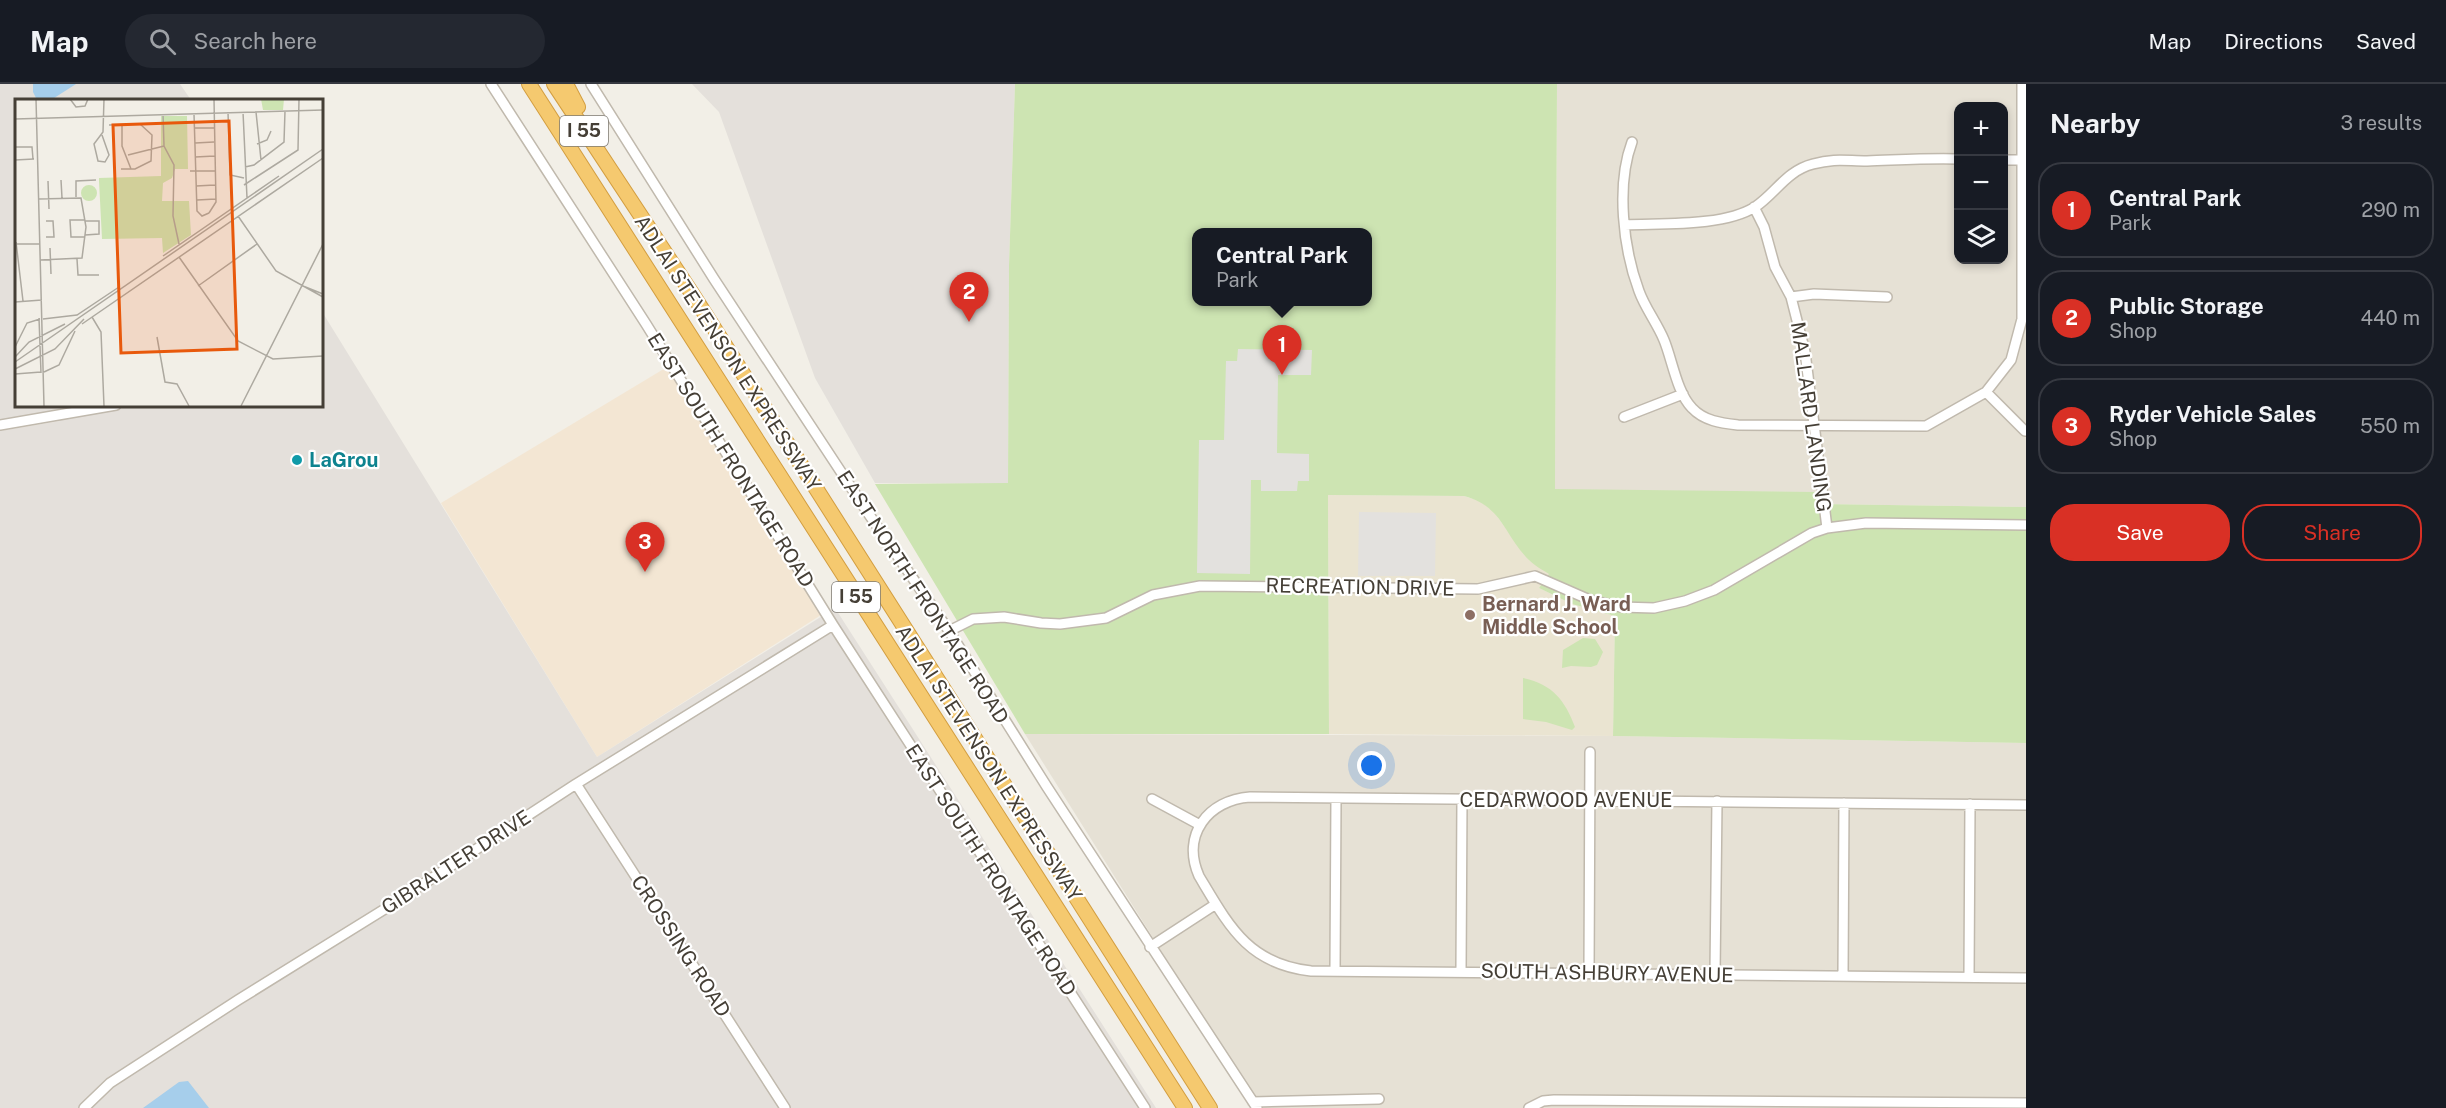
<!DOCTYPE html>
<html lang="en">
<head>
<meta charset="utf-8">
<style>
  :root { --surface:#171b24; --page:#242831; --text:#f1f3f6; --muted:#9ea1a6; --line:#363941; --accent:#d93025 }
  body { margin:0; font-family:"Public Sans",sans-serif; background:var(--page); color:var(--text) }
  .controls { position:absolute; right:18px; top:18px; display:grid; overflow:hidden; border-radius:12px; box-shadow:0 3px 9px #0003 }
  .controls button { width:54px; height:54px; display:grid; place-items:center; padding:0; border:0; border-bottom:2px solid var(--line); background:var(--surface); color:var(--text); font:30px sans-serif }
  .you { position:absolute; left:1372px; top:682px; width:21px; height:21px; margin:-15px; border:4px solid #fff; border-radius:50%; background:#1a73e8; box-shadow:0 0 0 9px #1a73e833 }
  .badge { display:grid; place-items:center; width:39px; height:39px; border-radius:50%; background:var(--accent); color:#fff; font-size:20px; font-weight:700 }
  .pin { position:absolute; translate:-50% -50px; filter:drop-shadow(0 2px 3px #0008) }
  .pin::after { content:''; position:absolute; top:32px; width:21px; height:18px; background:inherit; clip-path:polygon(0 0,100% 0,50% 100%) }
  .popup { position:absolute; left:1192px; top:144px; width:180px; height:78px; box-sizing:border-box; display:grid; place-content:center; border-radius:12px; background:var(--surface); filter:drop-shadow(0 2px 4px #0005); font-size:20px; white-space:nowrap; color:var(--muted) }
  .popup b { font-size:22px; color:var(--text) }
  .popup::after { content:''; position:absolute; left:50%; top:100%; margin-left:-12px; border:12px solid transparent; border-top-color:var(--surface) }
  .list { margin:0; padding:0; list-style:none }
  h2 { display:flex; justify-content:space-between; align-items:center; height:78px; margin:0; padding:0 24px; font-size:26px }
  h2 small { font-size:20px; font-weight:400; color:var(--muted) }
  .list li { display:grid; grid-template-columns:39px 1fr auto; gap:18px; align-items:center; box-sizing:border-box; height:96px; margin:0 12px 12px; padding:0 12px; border:2px solid var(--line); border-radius:24px }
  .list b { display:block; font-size:22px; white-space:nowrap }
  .list p { margin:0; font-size:20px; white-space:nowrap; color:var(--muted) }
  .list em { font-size:20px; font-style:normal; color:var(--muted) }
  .actions { display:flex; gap:12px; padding:18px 24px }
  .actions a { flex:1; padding:14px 0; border:2px solid var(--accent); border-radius:24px; text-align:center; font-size:21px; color:var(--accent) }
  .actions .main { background:var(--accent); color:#fff }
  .icon { flex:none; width:33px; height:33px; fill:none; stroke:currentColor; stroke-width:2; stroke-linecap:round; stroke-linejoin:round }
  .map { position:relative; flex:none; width:2026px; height:1024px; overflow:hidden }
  header { display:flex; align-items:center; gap:36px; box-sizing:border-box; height:84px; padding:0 30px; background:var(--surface); border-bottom:2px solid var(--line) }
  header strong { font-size:28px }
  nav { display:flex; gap:33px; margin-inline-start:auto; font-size:21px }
  .search { width:420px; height:54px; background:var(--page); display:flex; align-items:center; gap:15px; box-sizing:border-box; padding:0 21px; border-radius:33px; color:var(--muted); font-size:22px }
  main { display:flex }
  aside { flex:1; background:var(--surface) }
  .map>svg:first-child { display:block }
  .residential { fill:#e6e1d5; fill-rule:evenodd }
  .commercial { fill:#f3e6d3 }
  .industrial { fill:#e4e0db }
  .education { fill:#eae4d1 }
  .green { fill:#cde4b2; fill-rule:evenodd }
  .parking { fill:#e3e1de }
  .water { fill:#a6ceeb }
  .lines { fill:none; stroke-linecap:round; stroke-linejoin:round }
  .minor-casing { stroke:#c0b9ad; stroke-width:12 }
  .highway-casing { stroke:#d39e40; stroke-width:16 }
  .minor { stroke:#fff; stroke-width:9 }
  .highway { stroke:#f5c96f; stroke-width:14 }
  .culture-dot { fill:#0f9aa8; stroke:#fff; stroke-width:2 }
  .education-dot { fill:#8d6e63; stroke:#fff; stroke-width:2 }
  .labels { text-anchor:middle; stroke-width:4.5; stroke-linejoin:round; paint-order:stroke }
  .shield { fill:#fff; stroke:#7d7972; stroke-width:1.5 }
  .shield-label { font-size:18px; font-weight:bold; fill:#453f36 }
  .street-label { font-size:20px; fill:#453f36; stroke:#fff }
  .culture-label { font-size:20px; font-weight:bold; fill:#0d838f; stroke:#fff; text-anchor:start }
  .education-label { font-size:20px; font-weight:bold; fill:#785e54; stroke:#fff; text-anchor:start }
  .inset-road { fill:none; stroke:#ada9a0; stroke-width:1.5 }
  .view { fill:#e8590c; fill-opacity:0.15; stroke:#e8590c; stroke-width:3 }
  .inset-edge { fill:none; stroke:#453f36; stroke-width:3 }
</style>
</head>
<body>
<header>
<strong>Map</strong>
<div class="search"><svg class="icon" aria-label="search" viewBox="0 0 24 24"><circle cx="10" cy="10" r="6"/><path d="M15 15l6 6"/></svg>Search here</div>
<nav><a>Map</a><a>Directions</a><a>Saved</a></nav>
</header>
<main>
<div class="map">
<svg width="2026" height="1024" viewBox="0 0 2026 1024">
  <rect width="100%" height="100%" fill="#f2efe7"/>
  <!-- residential -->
  <path class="residential" d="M1557 0H2026V423L1819 420 1816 408 1555 406ZM1958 22H2004V176H1958Z
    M1025 650 1613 652 2026 659V1024H1260Z"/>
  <!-- commercial -->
  <path class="commercial" d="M667 283 821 531 597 673 441 419Z"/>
  <!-- industrial -->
  <path class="industrial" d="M0 0H180L191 16H16V321H321V226L597 673 835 524 1156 1024H0V347L60 337 57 326 0 336Z
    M692 0H1015L1009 182 1008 400 875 399 815 294 719 28Z"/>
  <!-- education -->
  <path class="education" d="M1328 411 1464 412 1480 417 1493 427 1530 477 1550 490 1539 504 1572 520 1615 532 1613 652 1329 650Z"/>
  <!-- green -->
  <path class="green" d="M1015 0H1557L1555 405 1817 408 1819 420 2026 423V659L1613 652 1615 532 1572 520 1539 504 1549 490C1543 486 1535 482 1530 477 1503 451 1504 423 1464 412L1328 411 1329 650H1025L875 400 1008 399 1009 182ZM1196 148H1368V218H1196Z
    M1583 554 1595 555 1603 568 1597 581 1591 583 1571 582 1562 584 1563 566Z
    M1523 594C1552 600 1565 616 1575 643L1572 646 1546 638 1523 635Z"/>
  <!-- parking -->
  <path class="parking" d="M1238 265 1312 266 1311 291H1278L1277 369 1309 370V397H1298L1297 407H1261V396H1251L1250 490 1197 489 1199 356H1224L1226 277H1237Z
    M1359 428 1436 429 1435 492H1358Z"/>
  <!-- water -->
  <path class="water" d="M33 0H76L51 16H37L33 8Z
    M188 997 209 1024H143L179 998Z"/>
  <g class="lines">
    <!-- minor casing -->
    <g class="minor-casing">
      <path id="minor" d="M491 0 646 240 833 541 1145 1024
        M591 0 714 195 868 429 949 547 1047 703 1257 1024
        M1632 58C1616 101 1623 164 1639 207 1645 224 1657 239 1664 256 1672 275 1677 309 1692 324 1704 337 1721 339 1738 341L1926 342 1986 308 2011 276 2022 235V0
        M2004 76H2023
        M1754 123 1764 143 1775 183 1791 213 1805 268 1827 444
        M1625 141C1661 139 1723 143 1755 123 1776 109 1786 87 1813 80 1835 74 1846 77 1867 77 1898 76 1928 74 1958 75
        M1791 213 1814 210 1887 213
        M1986 308 2025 347
        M1624 333 1683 310
        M0 341 116 321
        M949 547 973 535 1004 533 1041 539 1060 540 1106 534 1153 511 1200 502 1478 505 1535 492 1590 516 1621 523 1654 524 1685 517 1714 506 1812 449 1827 444 1866 439 2026 441
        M576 700 785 1024
        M1152 715 1200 741
        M2026 721 1250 713C1208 716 1181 751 1199 792 1229 842 1248 880 1311 887L2026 894
        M1150 863 1216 820
        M1335 887 1336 714
        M1461 887 1462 715
        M1589 888 1590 668
        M1715 889 1717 717
        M1843 891 1844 719
        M1969 893 1970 720
        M1253 1018 1379 1015
        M84 1024 110 999 238 916 388 823 576 700 833 541
        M1529 1024 1543 1017 1554 1016 2026 1019"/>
    </g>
    <!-- highway casing -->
    <g class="highway-casing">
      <path id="highway" d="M529 0 1185 1024
        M554 0 693 211 1210 1024
        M566 0 578 23"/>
    </g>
    <!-- minor -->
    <use href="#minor" class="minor"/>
    <!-- highway -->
    <use href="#highway" class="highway"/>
  </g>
  <!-- markers -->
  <circle class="culture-dot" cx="297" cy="376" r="6"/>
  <circle class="education-dot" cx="1470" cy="531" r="6"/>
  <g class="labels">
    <!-- shield labels -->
    <g class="shield">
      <rect x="560" y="32" width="48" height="30" rx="4.5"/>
      <rect x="832" y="498" width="48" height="30" rx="4.5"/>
    </g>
    <g class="shield-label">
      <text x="584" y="53">I 55</text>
      <text x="856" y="519">I 55</text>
    </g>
    <!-- street labels -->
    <g class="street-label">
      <text transform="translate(728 269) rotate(57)" y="7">ADLAI STEVENSON EXPRESSWAY</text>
      <text transform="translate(1811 333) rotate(82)" y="7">MALLARD LANDING</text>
      <text transform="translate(731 376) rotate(58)" y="7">EAST SOUTH FRONTAGE ROAD</text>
      <text transform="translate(1360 503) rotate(1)" y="7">RECREATION DRIVE</text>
      <text transform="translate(923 513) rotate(57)" y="7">EAST NORTH FRONTAGE ROAD</text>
      <text transform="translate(989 679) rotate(57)" y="7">ADLAI STEVENSON EXPRESSWAY</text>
      <text x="1566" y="723">CEDARWOOD AVENUE</text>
      <text transform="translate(456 778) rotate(-33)" y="7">GIBRALTER DRIVE</text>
      <text transform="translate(991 786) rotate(57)" y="7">EAST SOUTH FRONTAGE ROAD</text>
      <text transform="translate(681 862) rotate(57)" y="7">CROSSING ROAD</text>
      <text transform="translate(1607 889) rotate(1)" y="7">SOUTH ASHBURY AVENUE</text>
    </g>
    <!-- culture labels -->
    <g class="culture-label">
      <text x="309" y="383">LaGrou</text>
    </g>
    <!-- education labels -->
    <g class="education-label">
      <text x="1482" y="527">Bernard J. Ward<tspan x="1482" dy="23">Middle School</tspan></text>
    </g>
  </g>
  <!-- overview -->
  <g transform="translate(15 15)">
    <rect width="308" height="308" fill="#f2efe7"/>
    <path d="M246 0H269L268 11H248ZM146 17H172L173 70H160L157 79 148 84 147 102H174L176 136 148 154 147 139 87 140 84 82V79L146 77ZM66 94a8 8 0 1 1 16 0a8 8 0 1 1-16 0Z" fill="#cde4b2"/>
    <path class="inset-road" d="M21 0 29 307M55 0 61 8 70 7 73 0M213 13 215 76 229 79M228 13 232 99M241 13 246 61M148 15 149 47 159 66 158 117 164 145M179 15 182 112 187 117 194 114M0 20 308 11M94 26 125 25 137 36 136 62 120 70H106M107 26V47L116 70M180 29H199M87 36 94 56 90 63 83 62 79 45 88 33 89 0M180 44 199 43M242 45 252 41 256 32M0 48H17L18 60M113 56 149 47M180 58 200 57M0 61 19 60M230 68 239 66 269 43 270 12M175 72H200M46 81 47 99M33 82 34 110M229 86 283 51 284 0M181 87 200 86M61 98V82L81 81M23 100 66 99 71 128 67 159 25 161M182 101 201 100M194 114 201 103 199 0M223 117 261 172 308 198M70 121H55L56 138H70M31 122H38L39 138H31M70 122H84V135L70 136M1 143 8 202M0 145H25M35 149 36 175M148 157 264 77M164 158 223 242 258 260 308 257M62 160 63 176H84M183 187 242 145M288 187 308 195M0 203 27 201M77 218 86 233 89 307M24 219 26 274M28 220 62 216 104 188M67 225 308 59M142 238 150 283 162 285 174 307M0 248 12 224 25 220M0 258 14 243 50 225M0 263 308 50M0 270 40 250 69 220M29 273 44 266 60 232M0 275 26 273M226 307 308 145"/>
    <path class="view" d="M214 22 222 250 106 254 98 26Z"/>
    <rect width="308" height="308" class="inset-edge"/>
  </g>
</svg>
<div class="controls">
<button>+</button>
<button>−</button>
<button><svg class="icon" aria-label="layers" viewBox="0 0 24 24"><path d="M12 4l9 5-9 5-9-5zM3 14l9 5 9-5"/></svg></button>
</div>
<div class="you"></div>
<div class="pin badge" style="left:1282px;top:291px">1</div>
<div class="popup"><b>Central Park</b>Park</div>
<div class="pin badge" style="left:969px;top:238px">2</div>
<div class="pin badge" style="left:645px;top:488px">3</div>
</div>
<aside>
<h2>Nearby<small>3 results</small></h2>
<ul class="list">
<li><span class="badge">1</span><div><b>Central Park</b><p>Park</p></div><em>290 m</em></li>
<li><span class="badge">2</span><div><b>Public Storage</b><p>Shop</p></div><em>440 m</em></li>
<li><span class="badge">3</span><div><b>Ryder Vehicle Sales</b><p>Shop</p></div><em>550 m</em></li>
</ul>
<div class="actions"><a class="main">Save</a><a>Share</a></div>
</aside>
</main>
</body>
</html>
